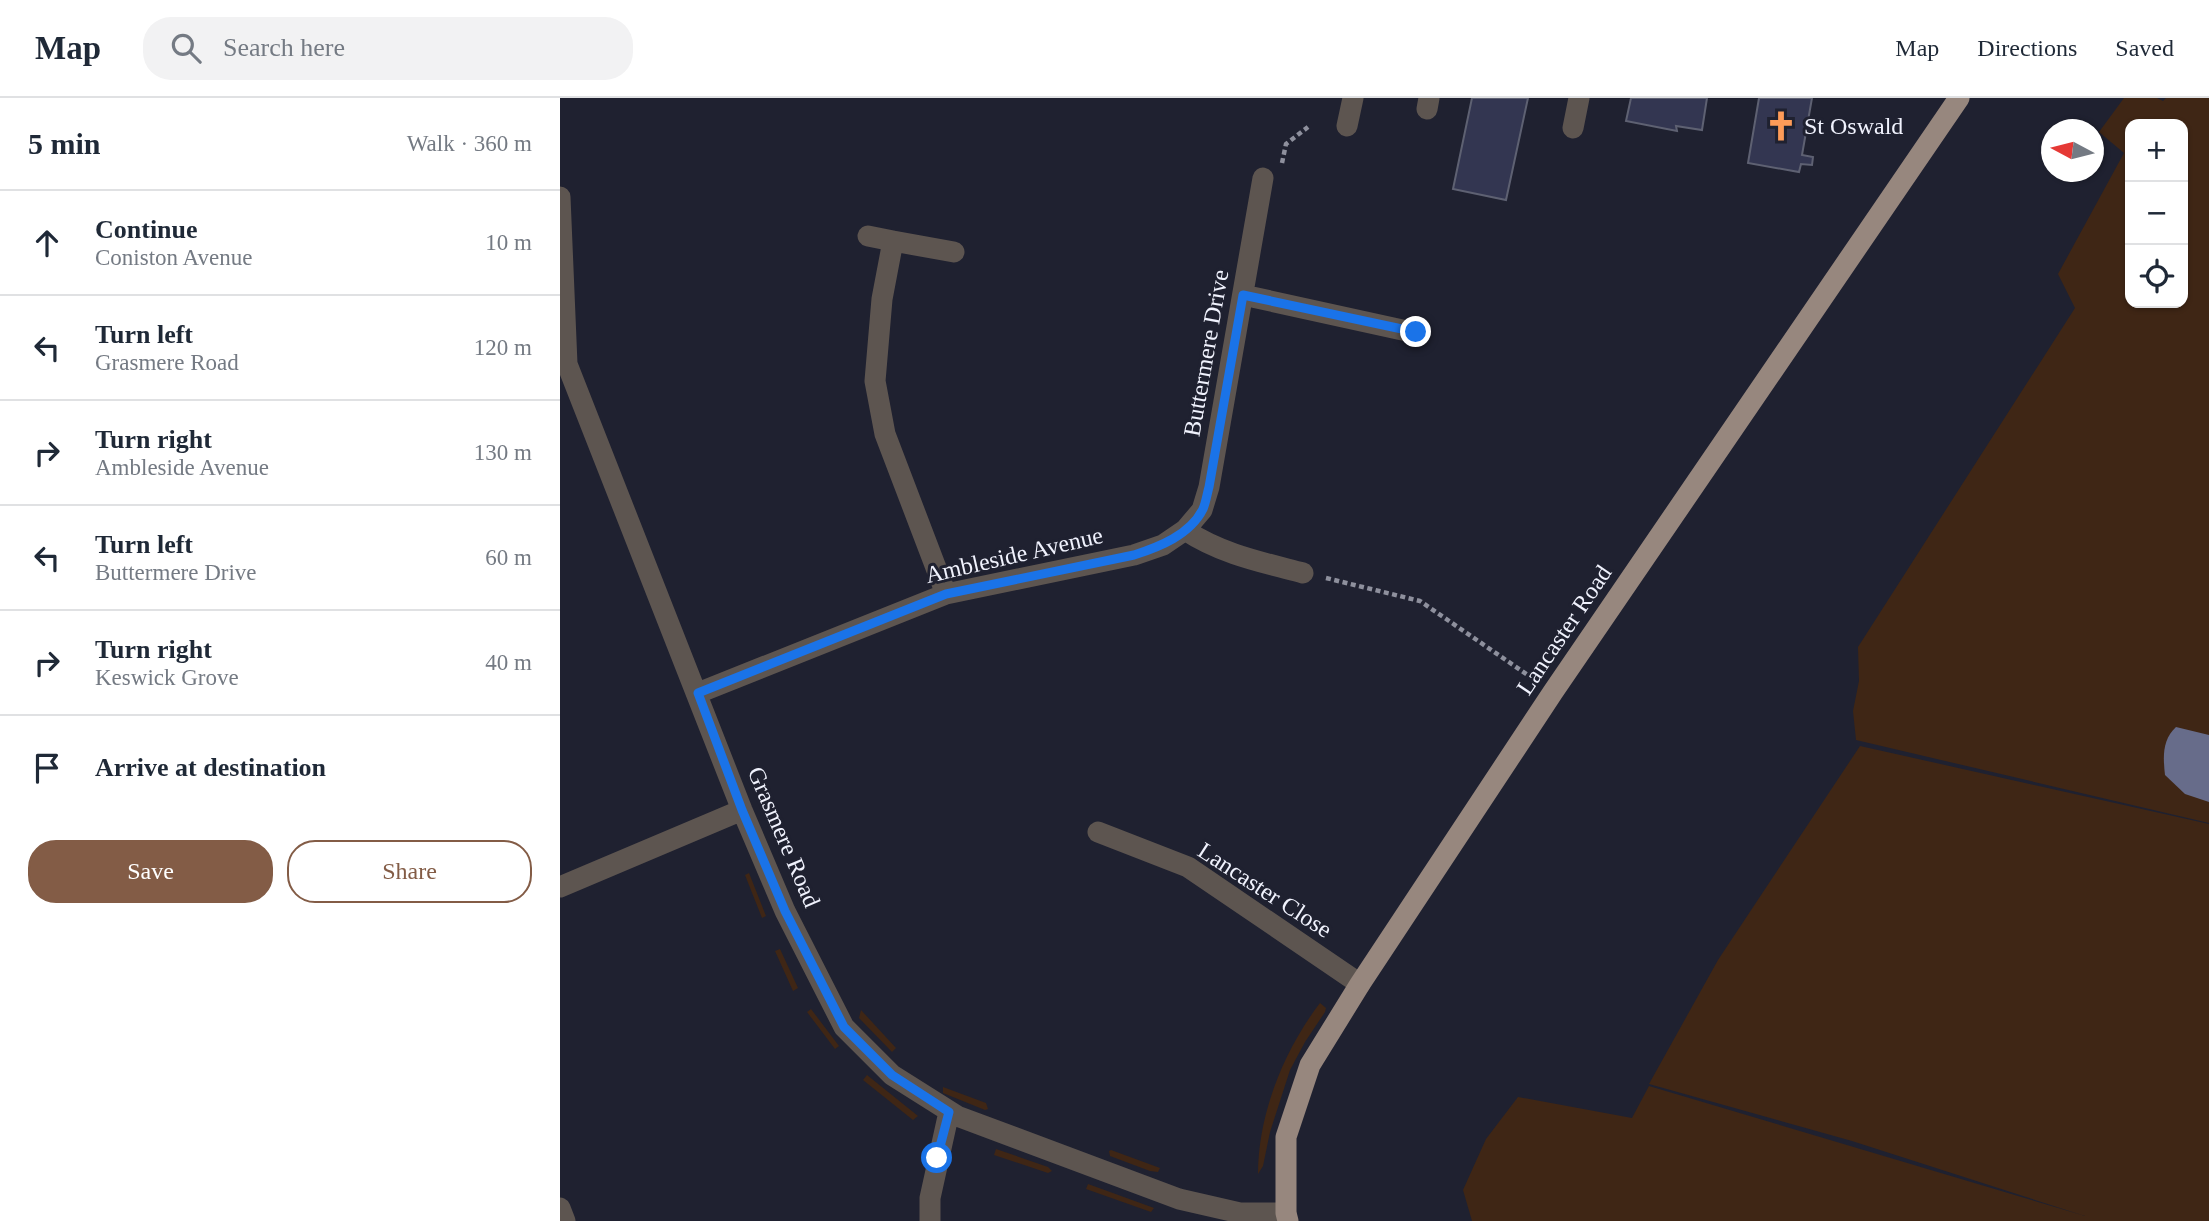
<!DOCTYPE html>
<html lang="en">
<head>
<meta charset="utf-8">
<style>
  :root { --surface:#fff; --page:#f2f2f3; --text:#1f2937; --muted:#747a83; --line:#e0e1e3; --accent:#835c46 }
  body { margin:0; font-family:Georgia,serif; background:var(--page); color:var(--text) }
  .controls { position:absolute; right:21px; top:21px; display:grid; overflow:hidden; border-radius:14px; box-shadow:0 2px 5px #0004 }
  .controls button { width:63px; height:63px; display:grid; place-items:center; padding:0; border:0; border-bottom:2px solid var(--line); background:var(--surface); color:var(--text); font:35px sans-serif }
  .compass { position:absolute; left:1481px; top:21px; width:63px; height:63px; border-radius:50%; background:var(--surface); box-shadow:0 2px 5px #0004; rotate:277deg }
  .stop { position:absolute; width:21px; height:21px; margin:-16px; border:5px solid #1a73e8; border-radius:50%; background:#fff }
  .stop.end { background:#1a73e8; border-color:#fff; box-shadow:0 2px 7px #0008 }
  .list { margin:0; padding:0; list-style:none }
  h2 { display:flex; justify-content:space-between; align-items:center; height:91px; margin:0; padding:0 28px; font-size:30px }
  h2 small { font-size:23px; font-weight:400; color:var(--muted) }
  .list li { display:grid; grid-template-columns:46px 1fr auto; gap:21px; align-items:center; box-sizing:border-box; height:105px; padding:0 28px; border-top:2px solid var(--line) }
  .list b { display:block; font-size:26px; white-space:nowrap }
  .list p { margin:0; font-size:23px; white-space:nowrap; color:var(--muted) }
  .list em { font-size:23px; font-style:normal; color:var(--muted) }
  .actions { display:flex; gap:14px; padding:21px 28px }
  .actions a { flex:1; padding:16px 0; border:2px solid var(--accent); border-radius:28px; text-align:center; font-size:24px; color:var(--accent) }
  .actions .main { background:var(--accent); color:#fff }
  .icon { flex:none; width:38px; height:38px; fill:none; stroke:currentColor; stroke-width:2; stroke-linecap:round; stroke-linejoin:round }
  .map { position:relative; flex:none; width:1649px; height:1123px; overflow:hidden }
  header { display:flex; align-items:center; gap:42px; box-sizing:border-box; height:98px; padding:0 35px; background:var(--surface); border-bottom:2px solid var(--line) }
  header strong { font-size:33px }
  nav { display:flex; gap:38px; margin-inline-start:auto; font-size:24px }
  .search { width:490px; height:63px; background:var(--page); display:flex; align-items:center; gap:18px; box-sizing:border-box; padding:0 24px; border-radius:28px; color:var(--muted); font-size:26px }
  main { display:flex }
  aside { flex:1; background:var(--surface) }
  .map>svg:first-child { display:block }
  .green { fill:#3f2615; fill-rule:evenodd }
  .water { fill:#676c8a }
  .building { fill:#333651; stroke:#5e6172; stroke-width:2 }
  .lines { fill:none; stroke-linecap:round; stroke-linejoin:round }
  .path { stroke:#8e909d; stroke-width:4.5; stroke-dasharray:5 3.5; stroke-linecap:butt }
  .minor { stroke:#5d5550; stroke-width:21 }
  .major { stroke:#97877e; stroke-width:21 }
  .route { stroke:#1a73e8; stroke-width:9 }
  .labels { text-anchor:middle; stroke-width:6; stroke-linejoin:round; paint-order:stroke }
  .poi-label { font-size:24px; fill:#f0f2fd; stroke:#1f2130; text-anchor:start }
  .street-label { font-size:24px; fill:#f0f2fd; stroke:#1f2130 }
</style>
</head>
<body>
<header>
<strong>Map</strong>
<div class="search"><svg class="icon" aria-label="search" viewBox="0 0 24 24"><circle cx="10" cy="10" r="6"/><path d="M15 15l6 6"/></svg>Search here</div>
<nav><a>Map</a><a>Directions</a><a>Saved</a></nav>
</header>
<main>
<aside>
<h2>5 min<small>Walk · 360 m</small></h2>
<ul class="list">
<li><svg class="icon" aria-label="ahead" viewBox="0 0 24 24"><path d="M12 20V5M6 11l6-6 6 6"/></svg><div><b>Continue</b><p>Coniston Avenue</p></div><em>10 m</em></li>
<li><svg class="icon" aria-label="left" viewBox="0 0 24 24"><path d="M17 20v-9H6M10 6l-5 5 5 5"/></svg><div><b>Turn left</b><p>Grasmere Road</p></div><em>120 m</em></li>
<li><svg class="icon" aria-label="right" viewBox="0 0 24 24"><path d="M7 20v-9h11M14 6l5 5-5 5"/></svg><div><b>Turn right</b><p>Ambleside Avenue</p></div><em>130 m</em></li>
<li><svg class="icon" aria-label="left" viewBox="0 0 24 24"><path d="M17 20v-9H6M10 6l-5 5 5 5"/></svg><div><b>Turn left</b><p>Buttermere Drive</p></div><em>60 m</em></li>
<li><svg class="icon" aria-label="right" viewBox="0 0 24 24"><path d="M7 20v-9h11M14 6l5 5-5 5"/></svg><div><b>Turn right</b><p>Keswick Grove</p></div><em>40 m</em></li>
<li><svg class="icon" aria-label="arrive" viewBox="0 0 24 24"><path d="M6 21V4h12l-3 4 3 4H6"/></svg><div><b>Arrive at destination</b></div></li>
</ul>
<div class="actions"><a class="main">Save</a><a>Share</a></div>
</aside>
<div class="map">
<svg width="1649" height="1123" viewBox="0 0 1649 1123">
  <rect width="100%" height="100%" fill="#1f2130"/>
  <!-- green -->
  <path class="green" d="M1564 0H1597L1603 3 1606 0H1649V725L1296 642 1293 613 1299 583 1298 549 1515 210 1498 176 1564 55 1539 34ZM1570 26H1623V205H1570Z
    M1300 648 1649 726V1123H912L903 1092 926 1041 958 999 1072 1020 1089 988 1525 1118 1292 1043 1089 986 1158 862Z
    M189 775 206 818 202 820 185 777Z
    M220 851 238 890 233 893 215 853Z
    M760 905 766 910 765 914 745 944 730 972 710 1034 703 1068 698 1076C698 1016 724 952 760 905Z
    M251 911 279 948 275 951 247 914Z
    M301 912 336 950 332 954 299 920Z
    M307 977 358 1018 353 1022 303 982Z
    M383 989 426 1005 428 1011 425 1012 383 995Z
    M436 1051 488 1069 492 1073 488 1075 434 1057Z
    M551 1052 600 1070 598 1074 590 1073 550 1058 549 1053Z
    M528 1086 594 1110 591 1114 526 1091Z"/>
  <!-- water -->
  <path class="water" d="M1616 629 1649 637V704L1625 696 1605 677C1603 659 1602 642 1616 629Z"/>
  <!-- building -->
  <path class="building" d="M912 0H968L946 102 893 91Z
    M1071 0H1147L1142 32 1116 28 1117 33 1066 23Z
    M1199 0H1252L1242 57 1253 59 1252 67 1241 66 1239 74 1188 65Z"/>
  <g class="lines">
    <!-- path -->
    <path class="path" d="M722 65 726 46 748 29
      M766 480 860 503 975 582"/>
    <!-- minor -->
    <path class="minor" d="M867 11 869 0
      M787 28 793 0
      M1013 30 1019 0
      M0 99 7 266 182 712 225 813 284 929 332 977 397 1018 619 1101 680 1115H726
      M308 138 333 143
      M683 197 856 235
      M625 432 642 412 649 389 703 80
      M386 496 325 336 315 283 322 201 333 143 394 154
      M138 595 386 496 574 457 603 447 625 432C661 456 701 464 743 475
      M538 734 628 769 800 886
      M0 789 182 712
      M0 1110 5 1123
      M370 1123V1100L389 1014"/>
    <!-- major -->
    <path class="major" d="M728 1123 726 1115V1039L750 967 800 886 993 594 1399 0"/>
  </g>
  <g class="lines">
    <!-- route -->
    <path class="route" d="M377 1060 389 1014 332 977 284 929 225 813 182 712 138 595 386 496 574 457C599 449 630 437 643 411 646 404 647 396 649 389L683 197 856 234"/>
  </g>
  <!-- icons -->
  <defs>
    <g id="church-bare" transform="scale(2.415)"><path d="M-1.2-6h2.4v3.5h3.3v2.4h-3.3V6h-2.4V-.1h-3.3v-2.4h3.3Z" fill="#fe9b58" stroke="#1f2130" stroke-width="2.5" paint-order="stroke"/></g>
  </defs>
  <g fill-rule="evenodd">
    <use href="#church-bare" x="1221" y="28"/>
  </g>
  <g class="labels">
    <!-- poi labels -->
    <g class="poi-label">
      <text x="1244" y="36">St Oswald</text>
    </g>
    <!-- street labels -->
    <g class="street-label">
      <text transform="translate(646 255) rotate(-80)" y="8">Buttermere Drive</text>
      <text transform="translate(454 457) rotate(-13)" y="8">Ambleside Avenue</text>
      <text transform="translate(1004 532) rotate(-56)" y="8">Lancaster Road</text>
      <text transform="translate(224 739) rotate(67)" y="8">Grasmere Road</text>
      <text transform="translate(705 792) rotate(33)" y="8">Lancaster Close</text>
    </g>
  </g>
</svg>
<div class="controls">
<button>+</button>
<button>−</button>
<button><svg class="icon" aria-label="locate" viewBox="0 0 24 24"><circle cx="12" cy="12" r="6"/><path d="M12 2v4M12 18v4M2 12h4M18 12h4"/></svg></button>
</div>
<svg class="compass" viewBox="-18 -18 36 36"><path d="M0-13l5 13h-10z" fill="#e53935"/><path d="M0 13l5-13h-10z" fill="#747a83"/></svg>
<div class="stop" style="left:377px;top:1060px"></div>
<div class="stop end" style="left:856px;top:234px"></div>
</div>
</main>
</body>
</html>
